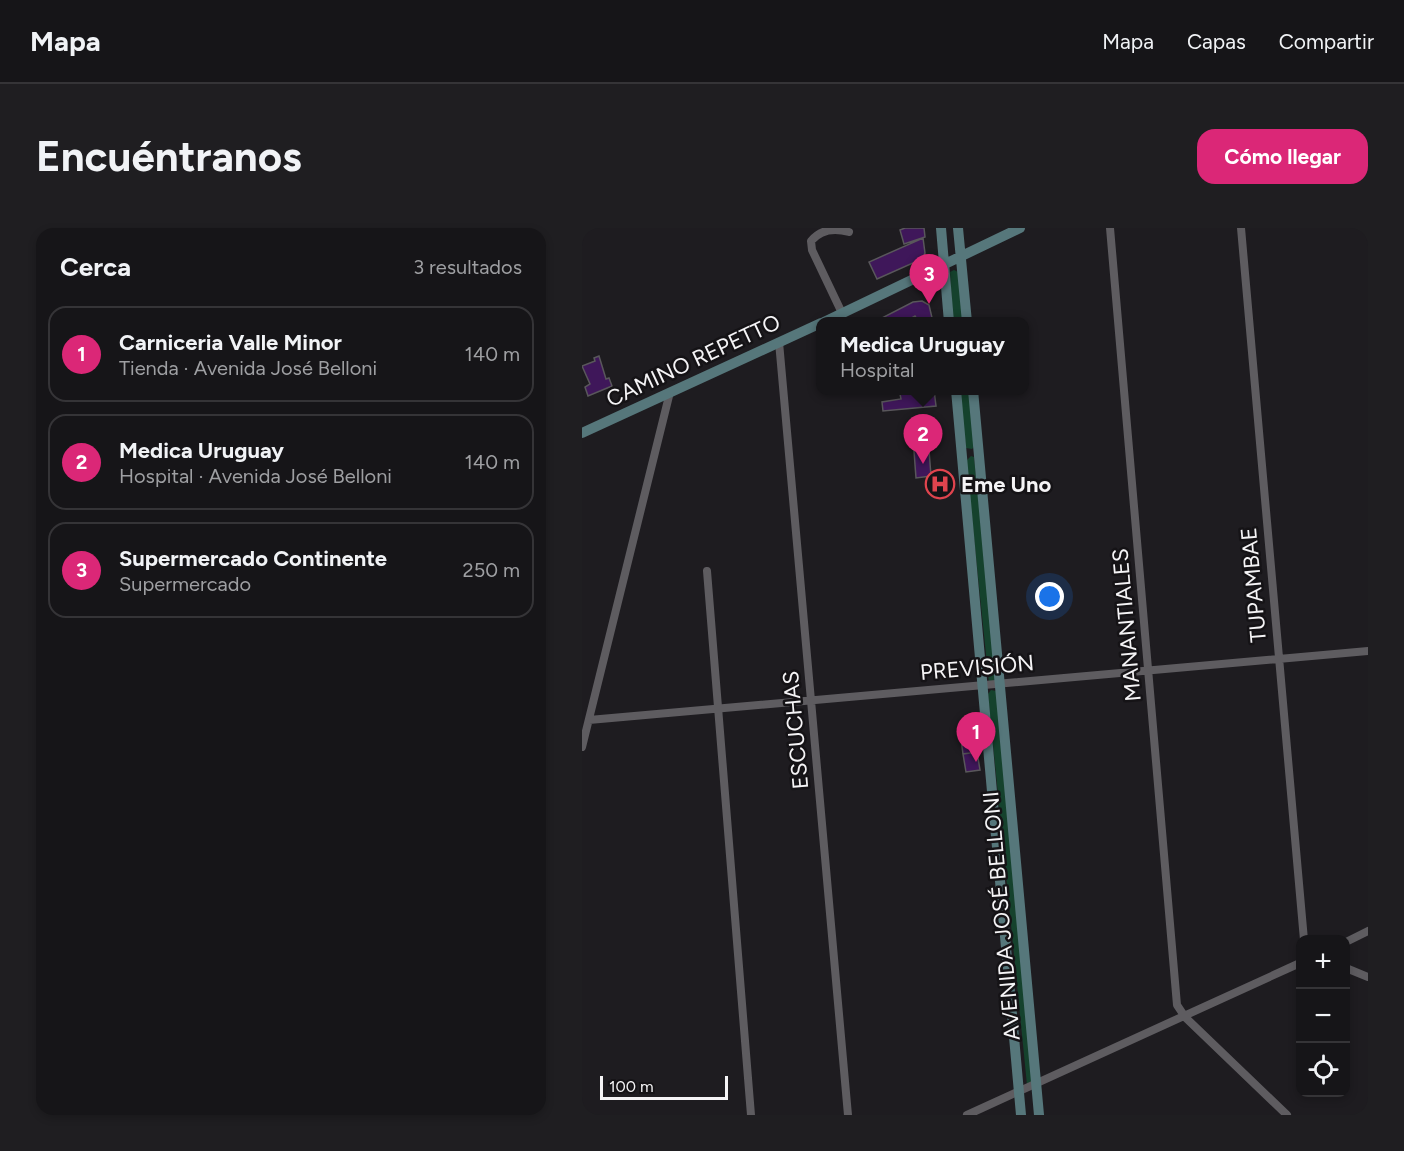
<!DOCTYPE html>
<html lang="es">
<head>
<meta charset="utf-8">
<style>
  :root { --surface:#161518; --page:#1f1e21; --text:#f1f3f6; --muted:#9e9fa2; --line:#353437; --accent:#db2777 }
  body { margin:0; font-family:Figtree,sans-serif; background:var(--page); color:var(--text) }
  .controls { position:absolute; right:18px; bottom:18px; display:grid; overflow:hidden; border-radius:12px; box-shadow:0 3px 9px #0003 }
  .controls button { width:54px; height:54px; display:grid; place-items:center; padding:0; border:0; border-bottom:2px solid var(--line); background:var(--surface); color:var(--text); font:30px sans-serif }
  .scale { position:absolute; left:18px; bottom:15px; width:128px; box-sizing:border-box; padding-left:6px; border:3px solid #f5f4f6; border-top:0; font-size:16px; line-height:21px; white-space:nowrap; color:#f5f4f6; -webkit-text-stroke:4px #151316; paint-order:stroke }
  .you { position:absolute; left:468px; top:369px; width:21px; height:21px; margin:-15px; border:4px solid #fff; border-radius:50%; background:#1a73e8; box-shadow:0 0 0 9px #1a73e833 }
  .badge { display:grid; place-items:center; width:39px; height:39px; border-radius:50%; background:var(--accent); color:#fff; font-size:20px; font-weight:700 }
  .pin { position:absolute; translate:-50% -50px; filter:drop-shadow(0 2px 3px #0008) }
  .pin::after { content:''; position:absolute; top:32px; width:21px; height:18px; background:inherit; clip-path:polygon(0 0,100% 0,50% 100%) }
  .popup { position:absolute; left:234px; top:89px; width:213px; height:78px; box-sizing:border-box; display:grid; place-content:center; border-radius:12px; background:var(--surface); filter:drop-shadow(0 2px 4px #0005); font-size:20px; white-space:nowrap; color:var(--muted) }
  .popup b { font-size:22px; color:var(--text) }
  .popup::after { content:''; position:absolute; left:50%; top:100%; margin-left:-12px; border:12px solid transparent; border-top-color:var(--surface) }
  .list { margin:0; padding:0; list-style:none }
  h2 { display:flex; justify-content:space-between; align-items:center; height:78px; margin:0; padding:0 24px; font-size:26px }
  h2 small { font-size:20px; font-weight:400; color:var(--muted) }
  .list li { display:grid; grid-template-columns:39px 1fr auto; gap:18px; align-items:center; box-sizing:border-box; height:96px; margin:0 12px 12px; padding:0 12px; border:2px solid var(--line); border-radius:18px }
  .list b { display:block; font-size:22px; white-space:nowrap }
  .list p { margin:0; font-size:20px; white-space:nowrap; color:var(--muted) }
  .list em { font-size:20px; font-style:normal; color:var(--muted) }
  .icon { flex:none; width:33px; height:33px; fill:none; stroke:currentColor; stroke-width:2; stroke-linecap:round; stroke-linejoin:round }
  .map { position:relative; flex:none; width:786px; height:887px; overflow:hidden; border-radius:18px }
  header { display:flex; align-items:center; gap:36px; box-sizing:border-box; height:84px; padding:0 30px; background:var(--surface); border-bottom:2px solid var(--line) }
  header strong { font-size:28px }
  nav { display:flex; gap:33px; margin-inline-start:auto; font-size:21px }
  .intro { display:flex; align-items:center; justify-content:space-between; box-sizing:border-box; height:144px; padding:0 36px }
  h1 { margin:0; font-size:42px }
  .button { padding:15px 27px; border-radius:18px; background:var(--accent); color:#fff; font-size:21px; font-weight:700 }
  main { display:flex; gap:36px; padding:0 36px }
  aside { flex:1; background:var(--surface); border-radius:18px; box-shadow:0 3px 9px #0003 }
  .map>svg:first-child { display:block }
  .green { fill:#15422d }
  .building { fill:#3f175a; stroke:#59575b; stroke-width:1.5 }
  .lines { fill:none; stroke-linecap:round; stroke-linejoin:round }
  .street { stroke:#5e5c60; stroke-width:8 }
  .secondary { stroke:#56777b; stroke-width:10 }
  .labels { text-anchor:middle; stroke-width:5; stroke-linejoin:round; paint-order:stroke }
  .street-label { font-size:22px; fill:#f5f4f6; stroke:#151316 }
  .poi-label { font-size:22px; font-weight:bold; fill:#f5f4f6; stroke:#151316; text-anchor:start }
</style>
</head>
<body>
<header>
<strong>Mapa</strong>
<nav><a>Mapa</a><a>Capas</a><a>Compartir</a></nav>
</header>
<div class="intro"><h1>Encuéntranos</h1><a class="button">Cómo llegar</a></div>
<main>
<aside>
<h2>Cerca<small>3 resultados</small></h2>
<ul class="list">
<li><span class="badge">1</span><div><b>Carniceria Valle Minor</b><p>Tienda · Avenida José Belloni</p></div><em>140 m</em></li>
<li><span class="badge">2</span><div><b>Medica Uruguay</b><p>Hospital · Avenida José Belloni</p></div><em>140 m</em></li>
<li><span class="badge">3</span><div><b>Supermercado Continente</b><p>Supermercado</p></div><em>250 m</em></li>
</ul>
</aside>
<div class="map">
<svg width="786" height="887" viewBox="0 0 786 887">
  <rect width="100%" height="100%" fill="#1e1c20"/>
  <!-- green -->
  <path class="green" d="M372 42 376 44 382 93H371L368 44Z
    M377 163H388L392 219 390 221 384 220Z
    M389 228 392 229 415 452 407 455 384 233Z
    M409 462 414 463 451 854 445 857 406 466Z"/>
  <!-- building -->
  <path class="building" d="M323 0H342L343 9 322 16 318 2Z
    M341 10 343 25 340 31 295 51 287 34Z
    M340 73 347 77 351 94H337L333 88 323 94 294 93 331 74Z
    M17 128 24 151 27 150 30 158 6 168 3 159 8 156 0 138 13 133 12 130Z
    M352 162 354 178 301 183 300 174 319 171 318 166Z
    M347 222 349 248 334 250 332 223Z
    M361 246 362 252H367L369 261 350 260 348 249Z
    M393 509 395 524 381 526 379 511Z
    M395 524 398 542 384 544 381 526Z"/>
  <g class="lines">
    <!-- street -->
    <path class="street" d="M528 0 595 777 603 789 705 887
      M659 0 722 712
      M260 85 230 22 229 13C239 1 253 0 267 4
      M197 114 266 887
      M125 343 169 887
      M7 492 786 423
      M0 519 88 164
      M764 714 786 703
      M764 740 786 749
      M385 887 718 735
      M784 887 786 884"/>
    <!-- secondary -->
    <path class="secondary" d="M359 0 367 94
      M376 0 385 94
      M242 94 438 0
      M374 162 439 887
      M391 162 457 887
      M0 205 239 95"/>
  </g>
  <!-- icons -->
  <defs>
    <g id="hospital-ring" transform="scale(1.5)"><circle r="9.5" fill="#151316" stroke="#e0444e" stroke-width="1.5"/><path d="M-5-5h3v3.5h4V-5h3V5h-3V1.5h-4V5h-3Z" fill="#e0444e"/></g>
  </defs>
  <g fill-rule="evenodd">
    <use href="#hospital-ring" x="358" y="256"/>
  </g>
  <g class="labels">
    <!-- street labels -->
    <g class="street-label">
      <text transform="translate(111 132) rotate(-25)" y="8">CAMINO REPETTO</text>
      <text transform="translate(671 357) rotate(-95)" y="8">TUPAMBAE</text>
      <text transform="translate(544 397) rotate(-95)" y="8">MANANTIALES</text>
      <text transform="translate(395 439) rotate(-5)" y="8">PREVISIÓN</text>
      <text transform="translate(213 502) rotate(-95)" y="8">ESCUCHAS</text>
      <text transform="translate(419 688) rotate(-95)" y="8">AVENIDA JOSÉ BELLONI</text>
    </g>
    <!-- poi labels -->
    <g class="poi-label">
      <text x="379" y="264">Eme Uno</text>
    </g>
  </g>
</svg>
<div class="controls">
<button>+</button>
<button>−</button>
<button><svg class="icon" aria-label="locate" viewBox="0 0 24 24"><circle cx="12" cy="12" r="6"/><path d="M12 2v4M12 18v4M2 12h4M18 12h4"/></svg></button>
</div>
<div class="scale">100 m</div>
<div class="you"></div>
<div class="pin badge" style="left:394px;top:534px">1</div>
<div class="pin badge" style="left:341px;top:236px">2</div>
<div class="popup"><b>Medica Uruguay</b>Hospital</div>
<div class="pin badge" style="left:347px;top:76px">3</div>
</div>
</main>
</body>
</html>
